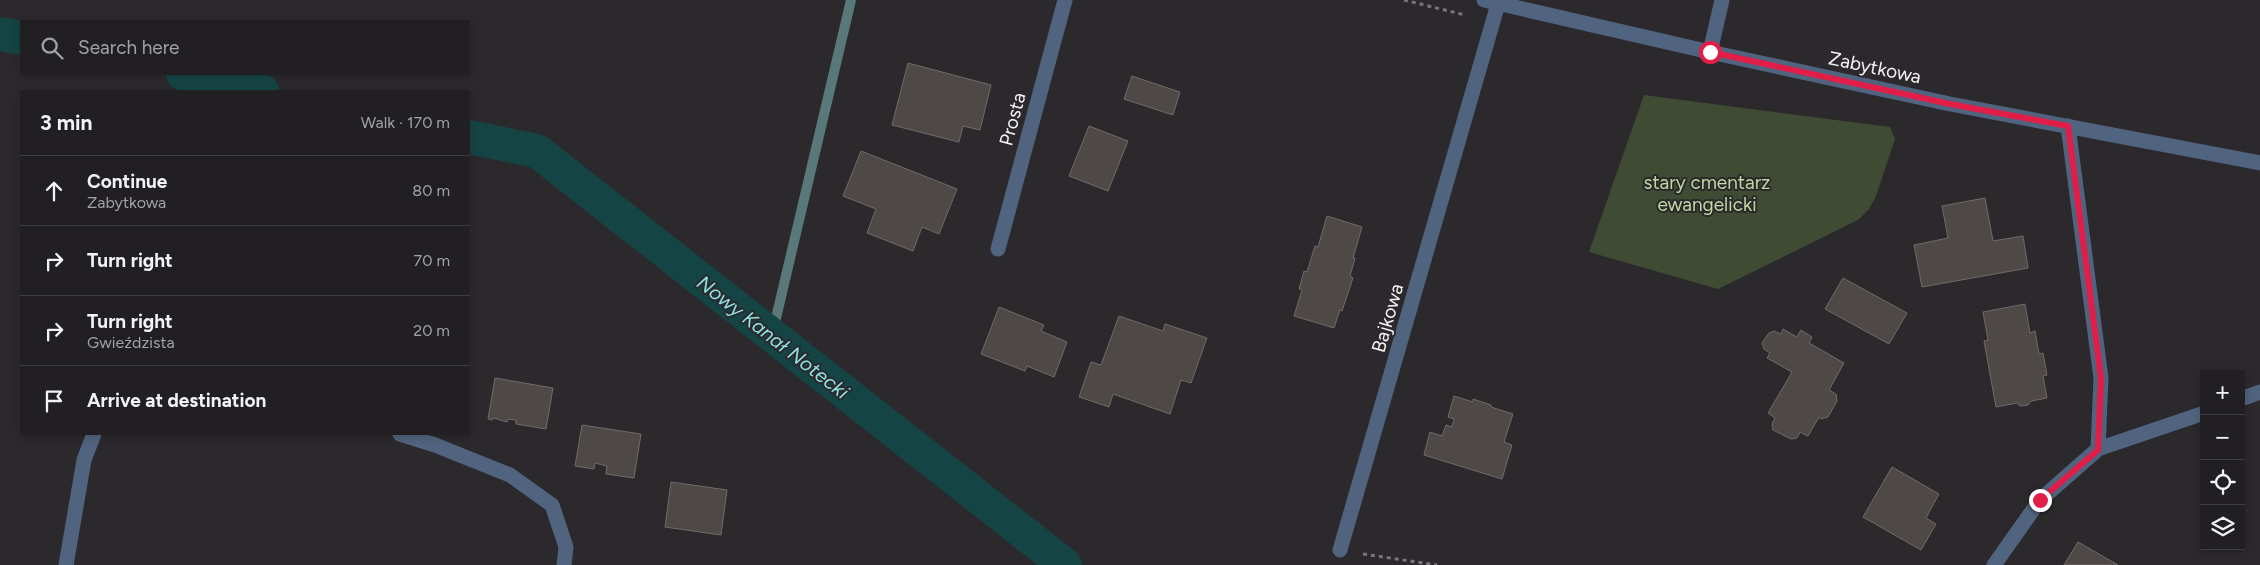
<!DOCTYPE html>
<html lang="en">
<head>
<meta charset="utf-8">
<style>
  :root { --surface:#211f22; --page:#29272a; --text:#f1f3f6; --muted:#a2a2a5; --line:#3e3d40 }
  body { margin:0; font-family:Figtree,sans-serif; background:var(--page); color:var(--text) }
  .controls { position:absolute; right:15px; bottom:15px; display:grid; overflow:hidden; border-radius:0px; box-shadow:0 2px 8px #0003 }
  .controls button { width:45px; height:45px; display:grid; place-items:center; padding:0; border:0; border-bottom:1px solid var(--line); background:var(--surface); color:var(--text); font:25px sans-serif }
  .stop { position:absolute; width:15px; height:15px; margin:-11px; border:4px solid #e11d48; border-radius:50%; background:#fff }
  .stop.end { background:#e11d48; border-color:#fff; box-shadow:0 1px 5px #0008 }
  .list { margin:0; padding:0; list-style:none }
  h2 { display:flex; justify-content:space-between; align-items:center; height:65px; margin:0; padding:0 20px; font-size:21px }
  h2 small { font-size:16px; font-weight:400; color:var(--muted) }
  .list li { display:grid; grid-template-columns:32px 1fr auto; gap:15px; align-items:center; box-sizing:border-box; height:70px; padding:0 20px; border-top:1px solid var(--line) }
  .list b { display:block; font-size:19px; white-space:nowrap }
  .list p { margin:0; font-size:16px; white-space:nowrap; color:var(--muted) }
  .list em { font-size:16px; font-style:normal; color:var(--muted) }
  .icon { flex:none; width:28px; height:28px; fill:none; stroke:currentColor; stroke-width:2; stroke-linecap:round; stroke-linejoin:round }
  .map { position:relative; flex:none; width:2260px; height:565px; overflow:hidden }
  .search { position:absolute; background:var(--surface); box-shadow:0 2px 8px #0003; left:20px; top:20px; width:450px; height:55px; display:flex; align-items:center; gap:12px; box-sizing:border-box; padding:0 18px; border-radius:0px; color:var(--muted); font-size:19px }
  .panel { position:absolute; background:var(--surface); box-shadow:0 2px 8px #0003; left:20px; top:90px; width:450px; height:345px; border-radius:0px }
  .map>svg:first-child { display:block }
  .green { fill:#404b34 }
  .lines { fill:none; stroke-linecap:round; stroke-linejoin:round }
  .stream { stroke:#58787a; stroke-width:10 }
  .canal { stroke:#154445; stroke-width:34 }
  .building { fill:#4e4847; stroke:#716a69 }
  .path { stroke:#787679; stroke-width:3; stroke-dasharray:4 4; stroke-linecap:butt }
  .minor { stroke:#50647f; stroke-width:15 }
  .route { stroke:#e11d48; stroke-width:6 }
  .labels { text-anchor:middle; stroke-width:4; stroke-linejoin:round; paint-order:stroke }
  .street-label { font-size:19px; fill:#f4f2f5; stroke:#2c292d }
  .park-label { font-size:19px; fill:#bed8a0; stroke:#2c292d }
  .water-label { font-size:20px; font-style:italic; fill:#8ee1e2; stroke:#2c292d }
</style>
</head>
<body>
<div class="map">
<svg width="2260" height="565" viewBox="0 0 2260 565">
  <rect width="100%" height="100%" fill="#2c292d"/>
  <!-- green -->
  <path class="green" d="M1644 95 1890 127 1895 139 1876 196 1869 209 1858 220 1718 289 1589 252Z"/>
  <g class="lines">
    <!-- stream -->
    <path class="stream" d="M772 335 851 0"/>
    <!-- canal -->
    <path class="canal" d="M0 34 21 38
      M183 74 262 91
      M469 137 537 151 1065 565"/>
  </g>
  <!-- building -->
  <path class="building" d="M908 63 991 85 980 130 963 126 959 142 892 125Z
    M1132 76 1180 92 1173 115 1124 99Z
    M1089 126 1128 141 1108 191 1069 176Z
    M861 151 957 189 939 234 922 227 913 251 867 233 876 209 843 196Z
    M1985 198 1993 241 2023 236 2028 268 1922 287 1914 245 1948 238 1942 206Z
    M1327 216 1362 227 1353 258H1355L1350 276 1353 278 1342 311 1340 310 1334 328 1294 316 1302 290 1299 289 1304 271 1307 272 1315 246 1318 247Z
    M1843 278 1907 313 1889 344 1825 309Z
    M2025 304 2030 333 2035 331 2039 354 2043 353 2047 375 2043 376 2047 398 2031 401 2028 405 2020 406 2017 403 1996 407 1984 341 1988 340 1983 312Z
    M999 307 1044 325 1041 331 1067 342 1054 377 1027 366 1025 371 981 354Z
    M1119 316 1163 331 1165 324 1207 338 1191 383 1181 380 1170 414 1113 394 1109 407 1079 397 1091 362 1101 365Z
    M1783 329 1797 337 1801 330 1812 337 1809 343 1844 363 1829 390 1836 394 1837 401 1828 417 1821 419 1819 417 1808 436 1800 432 1797 438 1791 439 1773 430 1772 424 1775 418 1768 413 1792 372 1767 358 1770 353 1764 349 1762 343 1769 333 1774 331 1781 334Z
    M495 378 553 388 546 429 516 424V420L508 419 507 422 493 418 492 420 488 419Z
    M1454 396 1473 402V399L1491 405V407L1513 414 1504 442 1512 445 1502 479 1424 455 1430 432 1442 436 1446 425 1452 427 1454 419 1448 417Z
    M582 425 641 434 634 478 606 474 607 466 595 463 594 469 575 466Z
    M1892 467 1939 494 1926 518 1936 524 1921 550 1863 517Z
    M671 482 727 490 721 535 665 527Z
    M2078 542 2118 565H2064Z"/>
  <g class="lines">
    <!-- path -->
    <path class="path" d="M1404 0 1465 15
      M1363 554 1437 565"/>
    <!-- minor -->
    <path class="minor" d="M1484 0 1710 52 1950 104 2260 163
      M1710 52 1722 0
      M2068 126 2101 378 2098 449
      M998 249 1065 0
      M2241 399 2260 392
      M400 434 435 445 510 475 552 505 566 547 564 565
      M1340 550 1498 4
      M66 565 84 460 94 434
      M1994 565 2040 500 2098 449 2204 413"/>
  </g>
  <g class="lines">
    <!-- route -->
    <path class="route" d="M1710 52 1950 104 2068 126 2101 378 2098 450 2040 500"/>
  </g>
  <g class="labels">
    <!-- street labels -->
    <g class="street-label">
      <text transform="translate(1875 67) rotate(12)" y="7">Zabytkowa</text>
      <text transform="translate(1012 119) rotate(-75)" y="7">Prosta</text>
      <text transform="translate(1387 318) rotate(-74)" y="7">Bajkowa</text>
    </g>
    <!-- park labels -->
    <g class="park-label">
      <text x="1707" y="189">stary cmentarz<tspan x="1707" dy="22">ewangelicki</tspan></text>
    </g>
    <!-- water labels -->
    <g class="water-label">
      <text transform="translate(773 337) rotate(38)" y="7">Nowy Kanał Notecki</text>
    </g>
  </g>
</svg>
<div class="controls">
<button>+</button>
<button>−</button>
<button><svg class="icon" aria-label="locate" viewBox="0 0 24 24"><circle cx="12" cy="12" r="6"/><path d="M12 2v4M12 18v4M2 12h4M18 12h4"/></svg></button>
<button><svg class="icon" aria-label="layers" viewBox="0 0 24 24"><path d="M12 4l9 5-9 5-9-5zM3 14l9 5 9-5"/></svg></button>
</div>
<div class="stop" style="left:1710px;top:52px"></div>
<div class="stop end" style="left:2040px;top:500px"></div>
<div class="search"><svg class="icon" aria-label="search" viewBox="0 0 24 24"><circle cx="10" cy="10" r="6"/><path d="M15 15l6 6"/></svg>Search here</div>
<section class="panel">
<h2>3 min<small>Walk · 170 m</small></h2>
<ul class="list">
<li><svg class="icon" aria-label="ahead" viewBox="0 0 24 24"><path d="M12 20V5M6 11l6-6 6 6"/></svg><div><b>Continue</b><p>Zabytkowa</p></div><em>80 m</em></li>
<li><svg class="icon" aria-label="right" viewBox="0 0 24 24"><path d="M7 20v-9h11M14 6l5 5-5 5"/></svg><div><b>Turn right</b></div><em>70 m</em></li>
<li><svg class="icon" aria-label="right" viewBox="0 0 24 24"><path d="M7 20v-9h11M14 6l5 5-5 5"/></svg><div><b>Turn right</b><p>Gwieździsta</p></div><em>20 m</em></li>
<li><svg class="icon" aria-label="arrive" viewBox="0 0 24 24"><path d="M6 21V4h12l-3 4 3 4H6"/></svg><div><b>Arrive at destination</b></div></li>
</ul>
</section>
</div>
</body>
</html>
